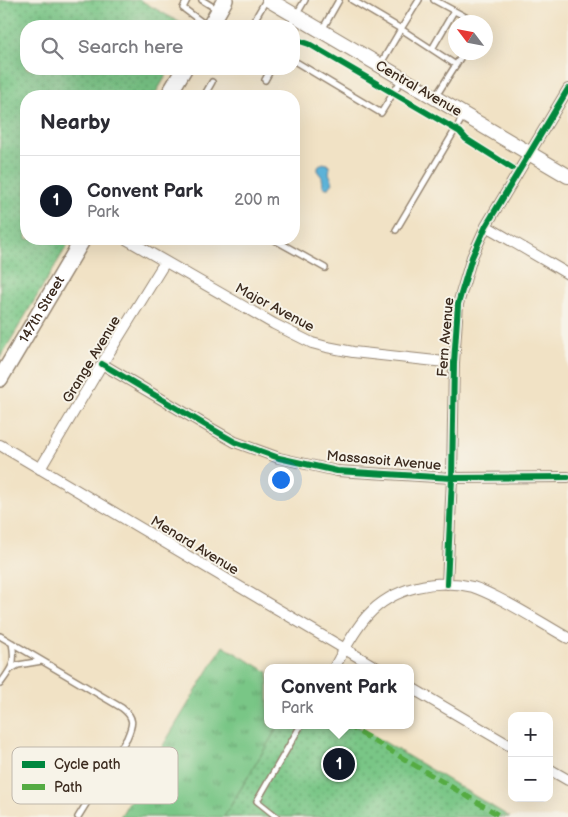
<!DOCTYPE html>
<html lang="en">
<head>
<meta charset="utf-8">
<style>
  :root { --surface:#fff; --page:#f2f2f3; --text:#2b2b33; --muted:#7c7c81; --line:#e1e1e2; --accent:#111827 }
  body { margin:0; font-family:"Balsamiq Sans",sans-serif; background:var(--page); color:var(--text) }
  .controls { position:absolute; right:15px; bottom:15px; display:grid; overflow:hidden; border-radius:10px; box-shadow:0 5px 20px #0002 }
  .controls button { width:45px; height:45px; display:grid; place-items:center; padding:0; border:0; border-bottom:1px solid var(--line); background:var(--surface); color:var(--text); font:25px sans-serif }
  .compass { position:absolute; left:448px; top:15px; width:45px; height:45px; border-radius:50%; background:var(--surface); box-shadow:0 5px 20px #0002; rotate:302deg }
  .you { position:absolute; left:280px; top:479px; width:18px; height:18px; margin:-12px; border:4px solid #fff; border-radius:50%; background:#1a73e8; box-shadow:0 0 0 8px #1a73e833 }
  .badge { display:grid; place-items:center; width:32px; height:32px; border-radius:50%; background:var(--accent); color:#fff; font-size:16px; font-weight:700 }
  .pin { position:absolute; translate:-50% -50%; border:2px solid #fff; box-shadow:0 1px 5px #0006 }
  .popup { position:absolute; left:264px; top:664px; width:150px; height:65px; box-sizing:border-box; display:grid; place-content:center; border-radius:10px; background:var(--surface); filter:drop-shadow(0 1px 4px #0005); font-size:16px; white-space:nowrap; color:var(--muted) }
  .popup b { font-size:19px; color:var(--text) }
  .popup::after { content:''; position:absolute; left:50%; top:100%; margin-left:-10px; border:10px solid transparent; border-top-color:var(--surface) }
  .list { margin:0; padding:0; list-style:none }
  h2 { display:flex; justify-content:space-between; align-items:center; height:65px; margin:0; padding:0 20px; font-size:21px }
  h2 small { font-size:16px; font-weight:400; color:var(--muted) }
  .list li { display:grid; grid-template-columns:32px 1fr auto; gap:15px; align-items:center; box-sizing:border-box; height:90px; padding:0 20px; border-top:1px solid var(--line) }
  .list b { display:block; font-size:19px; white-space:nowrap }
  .list p { margin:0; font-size:16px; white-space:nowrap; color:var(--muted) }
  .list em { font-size:16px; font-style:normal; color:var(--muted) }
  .icon { flex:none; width:28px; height:28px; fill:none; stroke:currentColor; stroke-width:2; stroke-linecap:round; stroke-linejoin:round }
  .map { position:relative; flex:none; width:568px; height:817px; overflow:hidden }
  .search { position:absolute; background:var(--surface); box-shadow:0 5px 20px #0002; left:20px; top:20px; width:280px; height:55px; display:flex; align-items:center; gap:12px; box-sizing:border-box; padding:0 18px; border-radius:20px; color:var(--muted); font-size:19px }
  .panel { position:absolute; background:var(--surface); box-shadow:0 5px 20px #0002; left:20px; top:90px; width:280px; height:155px; border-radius:20px }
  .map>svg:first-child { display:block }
  .grass { fill:url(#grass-tufts); stroke:#5a7852 }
  .park { fill:url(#park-dots); stroke:#5a7852 }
  .water { fill:#5cb2d8; stroke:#4c6e7b }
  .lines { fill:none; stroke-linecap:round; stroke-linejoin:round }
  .service-casing { stroke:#968672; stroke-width:8 }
  .minor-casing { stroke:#968672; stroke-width:12 }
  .tertiary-casing { stroke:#968672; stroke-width:16 }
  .secondary-casing { stroke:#968672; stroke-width:18 }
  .service { stroke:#fff; stroke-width:5 }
  .minor { stroke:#fff; stroke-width:10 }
  .tertiary { stroke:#fff; stroke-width:14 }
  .secondary { stroke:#fff; stroke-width:15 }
  .quiet { stroke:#55ab43; stroke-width:5; stroke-dasharray:10 5; stroke-linecap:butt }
  .cycleway-casing { stroke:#f7f3e8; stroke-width:9 }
  .cycleway { stroke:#00873e; stroke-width:6 }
  .labels { text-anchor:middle; stroke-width:4; stroke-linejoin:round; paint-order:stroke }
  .street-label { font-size:14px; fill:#3b2a1e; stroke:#f7f3e8 }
  .key { fill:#f7f3e8; stroke:#bfb7ab; stroke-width:1 }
  .key-label { font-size:14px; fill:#3b2a1e }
</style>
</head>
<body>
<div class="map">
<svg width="568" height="817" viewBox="0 0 568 817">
  <defs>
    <pattern id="grass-tufts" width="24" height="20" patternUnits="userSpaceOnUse" patternTransform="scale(1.25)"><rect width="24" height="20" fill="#79c686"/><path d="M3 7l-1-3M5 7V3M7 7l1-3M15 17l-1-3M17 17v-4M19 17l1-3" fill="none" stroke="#64a16d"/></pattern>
    <pattern id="park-dots" width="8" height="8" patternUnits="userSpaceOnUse" patternTransform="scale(1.25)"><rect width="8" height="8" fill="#79c686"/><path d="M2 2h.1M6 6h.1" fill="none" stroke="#64a16d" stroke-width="1.8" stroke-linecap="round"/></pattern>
  </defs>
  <rect width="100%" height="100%" fill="#f7f3e8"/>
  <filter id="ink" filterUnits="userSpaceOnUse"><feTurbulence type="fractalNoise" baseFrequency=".02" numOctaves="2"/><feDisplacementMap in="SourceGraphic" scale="10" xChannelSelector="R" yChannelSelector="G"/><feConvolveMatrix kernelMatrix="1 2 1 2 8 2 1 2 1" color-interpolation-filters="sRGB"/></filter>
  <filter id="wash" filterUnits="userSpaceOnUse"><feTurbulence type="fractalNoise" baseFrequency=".0096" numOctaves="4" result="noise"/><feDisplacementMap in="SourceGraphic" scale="20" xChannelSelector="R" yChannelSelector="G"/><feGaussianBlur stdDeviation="1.12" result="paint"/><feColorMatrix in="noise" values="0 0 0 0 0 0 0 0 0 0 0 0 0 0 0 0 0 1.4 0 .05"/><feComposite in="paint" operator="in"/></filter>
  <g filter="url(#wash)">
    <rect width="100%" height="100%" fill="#f1e2c5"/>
    <!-- grass -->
    <path class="grass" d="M223 646 268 672V725H279L224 817H120Z"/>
    <!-- park -->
    <path class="park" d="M0 0H140L186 26H26V69H170L154 96H26V239H71L0 358Z
      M279 725H356L510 817H224Z"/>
    <!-- water -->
    <path class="water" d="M323 163 327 164 330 167 329 173 333 183 329 188H326L323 186 322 177 318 172V167Z"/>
  </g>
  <g filter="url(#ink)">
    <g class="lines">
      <!-- service casing -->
      <g class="service-casing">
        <path id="service" d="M187 0 183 8 207 26
          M202 0 218 10
          M352 0 401 29 380 65
          M419 0 401 29 456 65
          M434 0 475 22
          M216 18 231 26
          M251 26 266 0
          M290 26 305 0
          M322 30 339 0
          M432 49 454 11
          M296 62 381 113 402 79
          M265 80 271 69
          M204 96 212 82
          M436 96 464 52
          M396 230 464 115
          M273 239 325 268
          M0 636 122 708C135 718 133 724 127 738L78 817
          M11 669 18 665 42 661
          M0 684C12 668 16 664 12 643
          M277 817 257 801 301 725"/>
      </g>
      <!-- minor casing -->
      <g class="minor-casing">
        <path id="minor" d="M486 226 568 274
          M126 239 274 324 312 343 327 347 353 352 454 363
          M102 364 207 426 235 442 279 458 337 471 452 478 568 477
          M0 445 377 668
          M40 469 102 364 165 262
          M447 584 452 478 454 363 458 304 472 257 486 226 568 89
          M334 668C344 650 353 632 367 616 393 587 436 578 473 587 482 590 490 594 498 598 522 610 545 625 568 638
          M410 687 512 747
          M549 769 568 780"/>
      </g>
      <!-- tertiary casing -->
      <g class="tertiary-casing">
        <path id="tertiary" d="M269 0 568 176"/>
      </g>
      <!-- secondary casing -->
      <g class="secondary-casing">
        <g id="secondary">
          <path d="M210 26 225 0"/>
          <path d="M168 96 184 69"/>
          <path id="s1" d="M0 379 83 239"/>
        </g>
      </g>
      <!-- service -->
      <use href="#service" class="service"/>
      <!-- minor -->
      <use href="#minor" class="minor"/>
      <!-- tertiary -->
      <use href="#tertiary" class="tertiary"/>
      <!-- secondary -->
      <use href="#secondary" class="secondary"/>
      <!-- quiet -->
      <path class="quiet" d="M347 725 502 817"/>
      <!-- cycleway casing -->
      <g class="cycleway-casing">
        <path id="cycleway" d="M294 39 309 44 460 132 466 139 512 168
          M102 364 207 426 235 442 279 458 337 471 452 478 568 477
          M447 584 452 478 454 363 458 304 472 257 486 226 568 89"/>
      </g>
      <!-- cycleway -->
      <use href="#cycleway" class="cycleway"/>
    </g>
  </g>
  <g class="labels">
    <!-- street labels -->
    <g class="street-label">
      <text transform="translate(419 88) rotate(30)" y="5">Central Avenue</text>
      <text transform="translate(275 307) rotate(28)" y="5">Major Avenue</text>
      <text dy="5" stroke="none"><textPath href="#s1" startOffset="81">147th Street</textPath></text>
      <text transform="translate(445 337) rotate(-85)" y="5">Fern Avenue</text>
      <text transform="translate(91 359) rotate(-59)" y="5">Grange Avenue</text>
      <text transform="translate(384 460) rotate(5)" y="5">Massasoit Avenue</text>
      <text transform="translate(195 545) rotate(31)" y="5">Menard Avenue</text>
    </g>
  </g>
  <!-- legend -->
  <rect x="12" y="747" width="166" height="57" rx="8" class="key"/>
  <rect x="22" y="761" width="23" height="7" fill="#00873e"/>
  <rect x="22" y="784" width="23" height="6" fill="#55ab43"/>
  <g class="key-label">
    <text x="54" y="769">Cycle path</text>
    <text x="54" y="792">Path</text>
  </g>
</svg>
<div class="controls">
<button>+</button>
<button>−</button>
</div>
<svg class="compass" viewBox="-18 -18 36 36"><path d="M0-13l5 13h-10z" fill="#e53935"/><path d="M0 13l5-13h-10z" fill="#7c7c81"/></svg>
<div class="you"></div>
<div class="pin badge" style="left:339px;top:764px">1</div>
<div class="popup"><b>Convent Park</b>Park</div>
<div class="search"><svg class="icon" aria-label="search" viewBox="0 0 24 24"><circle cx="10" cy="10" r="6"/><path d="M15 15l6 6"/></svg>Search here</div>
<section class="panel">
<h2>Nearby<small></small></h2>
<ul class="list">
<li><span class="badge">1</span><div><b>Convent Park</b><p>Park</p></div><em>200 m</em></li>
</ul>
</section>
</div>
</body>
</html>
